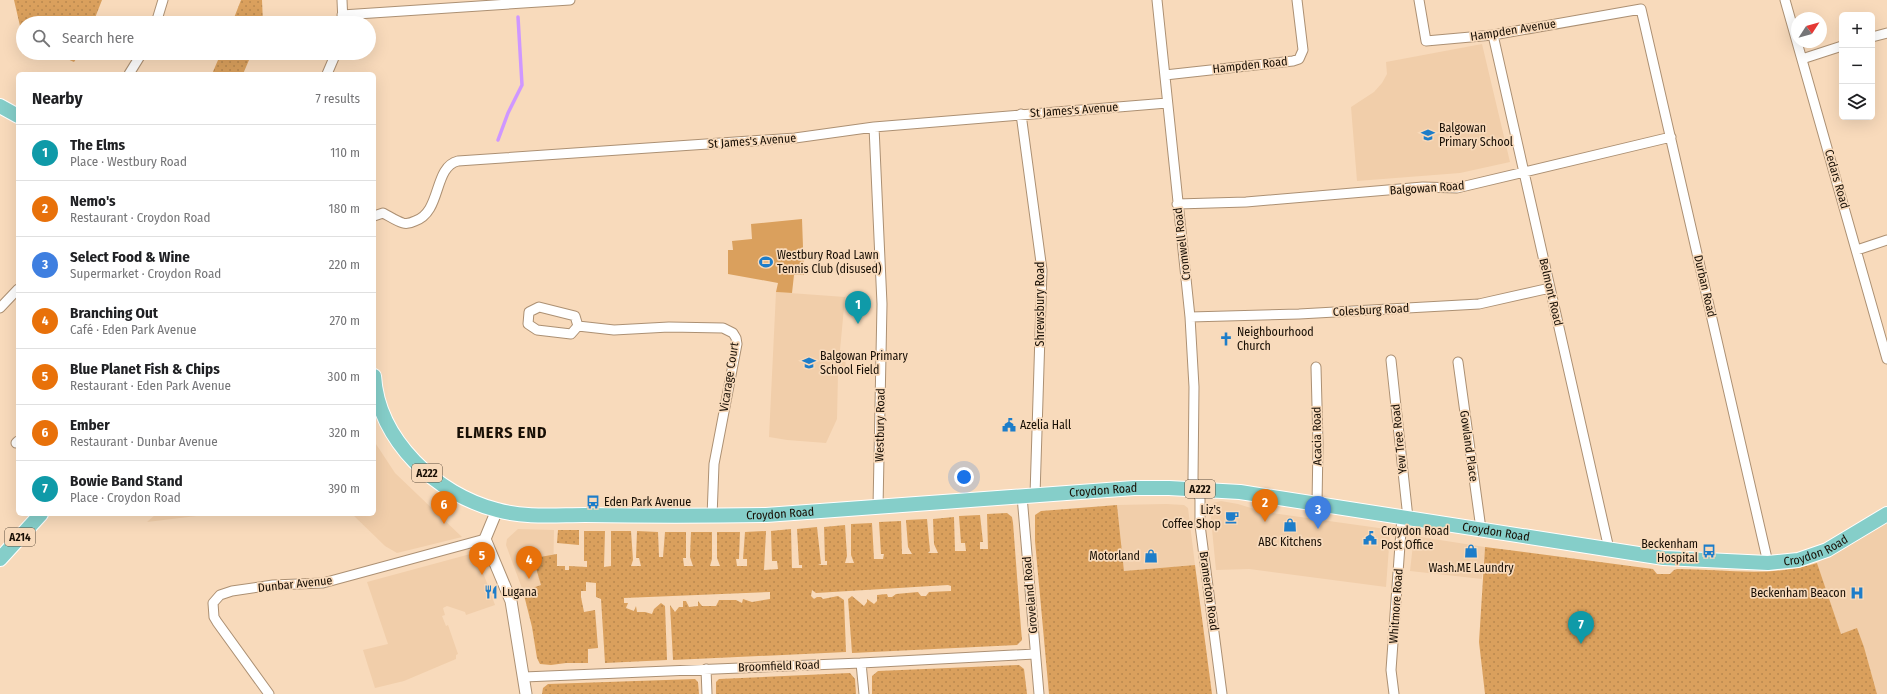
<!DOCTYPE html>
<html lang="en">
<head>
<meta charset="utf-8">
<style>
  :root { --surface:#fff; --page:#f6f6f6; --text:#202124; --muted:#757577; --line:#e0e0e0; --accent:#0b8043 }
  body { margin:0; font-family:"Fira Sans Condensed",sans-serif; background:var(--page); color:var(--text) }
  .controls { position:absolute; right:12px; top:12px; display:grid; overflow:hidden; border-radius:6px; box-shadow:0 4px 16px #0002 }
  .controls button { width:36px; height:36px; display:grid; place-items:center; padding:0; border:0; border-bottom:1px solid var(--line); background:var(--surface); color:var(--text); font:20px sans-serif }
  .compass { position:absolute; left:1791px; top:12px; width:36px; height:36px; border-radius:50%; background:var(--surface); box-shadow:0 4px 16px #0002; rotate:54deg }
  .you { position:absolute; left:964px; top:477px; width:14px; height:14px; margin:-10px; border:3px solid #fff; border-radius:50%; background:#1a73e8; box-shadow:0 0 0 6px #1a73e833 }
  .badge { display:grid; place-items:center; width:26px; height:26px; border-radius:50%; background:var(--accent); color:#fff; font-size:13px; font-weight:700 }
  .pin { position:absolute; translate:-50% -33px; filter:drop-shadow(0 1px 2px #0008) }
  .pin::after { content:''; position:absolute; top:21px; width:14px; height:12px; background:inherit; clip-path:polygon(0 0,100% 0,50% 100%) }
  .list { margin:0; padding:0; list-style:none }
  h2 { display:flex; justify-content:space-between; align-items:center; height:52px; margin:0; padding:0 16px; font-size:17px }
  h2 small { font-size:13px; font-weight:400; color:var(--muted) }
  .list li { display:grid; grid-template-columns:26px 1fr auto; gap:12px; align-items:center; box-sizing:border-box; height:56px; padding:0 16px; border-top:1px solid var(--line) }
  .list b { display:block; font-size:15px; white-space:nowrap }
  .list p { margin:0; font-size:13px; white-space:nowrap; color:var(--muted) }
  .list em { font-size:13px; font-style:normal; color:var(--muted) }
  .icon { flex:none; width:22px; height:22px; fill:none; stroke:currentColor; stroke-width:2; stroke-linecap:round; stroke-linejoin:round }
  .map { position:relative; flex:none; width:1887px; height:694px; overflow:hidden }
  .search { position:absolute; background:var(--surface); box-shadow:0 4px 16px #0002; left:16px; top:16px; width:360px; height:44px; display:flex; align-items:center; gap:10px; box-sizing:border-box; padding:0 14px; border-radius:22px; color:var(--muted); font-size:15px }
  .panel { position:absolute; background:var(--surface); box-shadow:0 4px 16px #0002; left:16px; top:72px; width:360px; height:444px; border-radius:6px }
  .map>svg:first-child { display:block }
  .built { fill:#f1ceaa }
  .grass { fill:#daa05d }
  .park { fill:url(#park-dots) }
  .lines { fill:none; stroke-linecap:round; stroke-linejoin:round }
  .stream { stroke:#cf97ff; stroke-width:3.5 }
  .minor-casing { stroke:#ac9073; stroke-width:11 }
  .tertiary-casing { stroke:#ac9073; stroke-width:13 }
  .primary-casing { stroke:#fff; stroke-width:16 }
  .minor { stroke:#fff; stroke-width:9 }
  .tertiary { stroke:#fff; stroke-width:11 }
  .primary { stroke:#85cec9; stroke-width:14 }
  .labels { text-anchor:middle; stroke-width:3.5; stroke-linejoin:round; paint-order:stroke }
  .shield { fill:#f8dabb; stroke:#5b4c3c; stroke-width:1 }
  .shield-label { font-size:11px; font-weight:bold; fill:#180f05 }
  .street-label { font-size:12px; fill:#180f05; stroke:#f8dabb }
  .poi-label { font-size:12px; fill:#180f05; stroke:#f8dabb; text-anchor:start }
  .district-label { font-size:16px; font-weight:bold; letter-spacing:1px; fill:#180f05; stroke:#f8dabb }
</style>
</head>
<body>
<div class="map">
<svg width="1887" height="694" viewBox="0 0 1887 694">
  <defs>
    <pattern id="park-dots" width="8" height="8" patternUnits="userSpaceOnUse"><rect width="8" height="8" fill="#daa05d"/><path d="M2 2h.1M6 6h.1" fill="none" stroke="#ba894f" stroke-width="1.8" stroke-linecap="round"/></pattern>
  </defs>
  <rect width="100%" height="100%" fill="#f8dabb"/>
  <!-- built -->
  <path class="built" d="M1482 44 1510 162 1460 173 1357 181 1351 107 1374 92 1382 83 1387 74 1386 62Z
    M776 292 845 297 840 350 845 351 846 374H838L837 419 826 443 787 440 769 437Z
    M374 441 395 473 462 537 397 553 385 546 352 514H374Z
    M1221 501 1238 504 1264 512 1386 529 1390 534 1386 587 1249 569 1216 570 1210 509 1213 503Z
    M1166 504 1184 505 1188 508 1195 565 1124 571 1117 505Z
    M156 514H213L147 522Z
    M1887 521V694H1877L1864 647 1857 628 1841 635 1817 563Z
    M518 529 554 530 553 581 523 591 506 545 507 539Z
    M1414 536 1485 547 1482 579 1410 571Z
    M474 553 481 567 495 605 466 615 465 612 447 606 443 608 445 615 442 616 446 626 448 625 458 654 456 655V659L404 681 375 688 363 650 388 644 367 582Z"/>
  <!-- grass -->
  <path class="grass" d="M802 219 804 275H794L792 293 776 292 778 283 728 274V250H733L732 241 752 239 751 224Z"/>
  <!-- park -->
  <path class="park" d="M14 0H102L93 23H23V39Z
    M241 0H262L263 23H232Z
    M54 53H80L74 62Z
    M221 53H252L243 74H212Z
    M1117 505 1124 571 1195 565 1212 694H1049L1035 541V515L1041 511Z
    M1007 513 1012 517 1013 523 1021 629 1022 640 1017 645 852 653 848 599 852 596 864 606 867 602V599L874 604 877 601V595L887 594 888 597H892L896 594 918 592 921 596H926L929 592 951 591V586L948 585 816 593 812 590 811 596 814 599 817 597H821L823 599 838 596 844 600 846 652 673 660 670 605 675 612 679 607H683V601H686L689 607 698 606V601L702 606H716L719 600H736L742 603 743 599 752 602 770 599V592L624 598V603H628L626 608 634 611 636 606 637 612H645L652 614 654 609 661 603 665 606 667 660 605 663 601 599 596 597V583L586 582V591H581V597L584 612 595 610 598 648 588 649V663H566L551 665 540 664 537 658 532 627 523 591 541 585 532 555 536 554 540 557 557 554V566H565V570H569V566L587 567V561H584V531H605L604 567 611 566V531H631L633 560 631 566H641L639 558H636L637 531 658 532 659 557H663L665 532H686V558H683L684 566H693L690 557 691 532H712V559L710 566H720L717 558V532H740L739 559H736L737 566H747V559H743L745 532 766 531 764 570 778 569 777 561H772L771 531 791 529 792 568H802V565H799L797 529 817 527 821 564 818 565H827V561H825L824 527 845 525 847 556 845 563H854L851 555V524L872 523 874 559H883L884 554H881L879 522 901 521 902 554H912L908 547 906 520 927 519 930 551 928 553H938L934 544 933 519 954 517 955 551H966L965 543H961L959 516 980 515 983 542H980V549H988L987 514Z
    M558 530H579V545L557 543Z
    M1485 547 1653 569 1657 574H1670L1674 570 1677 569C1723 569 1772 578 1817 563L1841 634 1857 628 1864 647 1877 694H1485L1479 642Z
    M1019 665 1024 669 1027 694H872V676L878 671Z
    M850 673 855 679 856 694H716V682L719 679Z
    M695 679 698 682 699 694H542L543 688 548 684Z"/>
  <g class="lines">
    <!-- stream -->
    <path class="stream" d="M498 140 508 113 522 85 518 17"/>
    <!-- minor casing -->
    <g class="minor-casing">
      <path id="minor" d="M342 0 343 23
        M1157 0 1190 317 1194 387 1193 479 1200 499V525L1222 694
        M1419 0 1426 41 1493 35 1641 9 1768 563
        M1785 0 1887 359
        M342 15 570 0
        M156 23 163 0
        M1493 35 1609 549
        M1872 37 1887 33
        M1802 59 1842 46
        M129 74 142 53
        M327 74 336 53
        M1165 75 1293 61 1299 59 1303 50 1297 0
        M1021 114 1042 270 1035 495
        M874 127 882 304 878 507
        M1177 204 1246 202 1423 187 1457 188 1671 137
        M374 216 383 213C389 216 396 221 403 223 407 224 411 223 415 221 442 212 433 167 458 161L795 138 874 127 1167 103
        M1857 250 1887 240
        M539 307 575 316 578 326 571 334 537 330 528 324 529 312Z
        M0 308 18 289
        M1190 317 1299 314 1479 304 1550 288
        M578 326 614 330 669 327 723 328 733 333 736 338 737 344 714 464 712 517
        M1391 360 1408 518
        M1458 362 1481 529
        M1316 367 1318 444 1317 504
        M16 443 18 441
        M1022 496 1039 694
        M861 663 864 694
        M706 669 707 694
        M524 677 861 663 1035 654
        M269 694 217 622 214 617 213 603 220 595 232 591 273 585 323 583 485 539
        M1394 694 1391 670 1402 517"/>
    </g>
    <!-- tertiary casing -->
    <g class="tertiary-casing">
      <path id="tertiary" d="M497 510 485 539 511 601 526 694"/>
    </g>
    <!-- primary casing -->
    <g class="primary-casing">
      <g id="primary">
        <path d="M0 106 18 116"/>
        <path id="s1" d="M374 376C378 440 437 495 497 510 525 518 556 515 585 515 645 516 706 516 766 515L1134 488H1169L1240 492 1664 558 1768 563 1798 560 1827 550 1887 514"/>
        <path d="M0 559 41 514"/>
      </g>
    </g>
    <!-- minor -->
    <use href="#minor" class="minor"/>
    <!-- tertiary -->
    <use href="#tertiary" class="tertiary"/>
    <!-- primary -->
    <use href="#primary" class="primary"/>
  </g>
  <!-- icons -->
  <defs>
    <g id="school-bare" transform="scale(1.08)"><path d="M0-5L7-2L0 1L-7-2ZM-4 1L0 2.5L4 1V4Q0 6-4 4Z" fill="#1d7dc9" stroke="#f8dabb" stroke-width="2.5" paint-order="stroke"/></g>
    <g id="stadium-bare" transform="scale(1.08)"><path d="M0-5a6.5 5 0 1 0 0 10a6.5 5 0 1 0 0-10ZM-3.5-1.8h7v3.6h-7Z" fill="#1d7dc9" stroke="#f8dabb" stroke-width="2.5" paint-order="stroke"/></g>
    <g id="church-bare" transform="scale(1.08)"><path d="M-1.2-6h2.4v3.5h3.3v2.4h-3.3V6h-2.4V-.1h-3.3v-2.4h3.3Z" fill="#1d7dc9" stroke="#f8dabb" stroke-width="2.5" paint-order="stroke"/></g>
    <g id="civic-bare" transform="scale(1.08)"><path d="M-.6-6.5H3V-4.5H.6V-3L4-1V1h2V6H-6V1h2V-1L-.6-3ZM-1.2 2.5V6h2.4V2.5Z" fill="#1d7dc9" stroke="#f8dabb" stroke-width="2.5" paint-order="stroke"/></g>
    <g id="bus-bare" transform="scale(1.08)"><path d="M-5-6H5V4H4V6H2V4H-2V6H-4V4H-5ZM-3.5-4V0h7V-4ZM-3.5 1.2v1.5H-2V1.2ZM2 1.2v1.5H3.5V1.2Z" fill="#1d7dc9" stroke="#f8dabb" stroke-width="2.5" paint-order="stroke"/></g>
    <g id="cafe-bare" transform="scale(1.08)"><path d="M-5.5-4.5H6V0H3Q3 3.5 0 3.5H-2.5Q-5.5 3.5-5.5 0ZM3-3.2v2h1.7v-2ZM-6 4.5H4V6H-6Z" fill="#1d7dc9" stroke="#f8dabb" stroke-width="2.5" paint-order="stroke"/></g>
    <g id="shop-bare" transform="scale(1.08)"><path d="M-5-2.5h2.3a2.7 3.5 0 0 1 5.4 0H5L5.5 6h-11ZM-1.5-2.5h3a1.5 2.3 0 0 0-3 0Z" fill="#1d7dc9" stroke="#f8dabb" stroke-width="2.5" paint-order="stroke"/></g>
    <g id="restaurant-bare" transform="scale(1.08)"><path d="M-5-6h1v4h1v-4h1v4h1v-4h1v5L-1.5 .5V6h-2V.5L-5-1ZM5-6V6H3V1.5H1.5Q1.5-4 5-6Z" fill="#1d7dc9" stroke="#f8dabb" stroke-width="2.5" paint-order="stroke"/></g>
    <g id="hospital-bare" transform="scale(1.08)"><path d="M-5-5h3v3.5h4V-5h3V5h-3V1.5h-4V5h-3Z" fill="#1d7dc9" stroke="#f8dabb" stroke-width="2.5" paint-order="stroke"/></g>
  </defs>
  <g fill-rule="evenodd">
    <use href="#school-bare" x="1428" y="135"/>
    <use href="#stadium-bare" x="766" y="262"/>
    <use href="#church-bare" x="1226" y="339"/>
    <use href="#school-bare" x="809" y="363"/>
    <use href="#civic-bare" x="1009" y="425"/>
    <use href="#bus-bare" x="593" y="502"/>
    <use href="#cafe-bare" x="1232" y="517"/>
    <use href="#shop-bare" x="1290" y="525"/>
    <use href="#civic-bare" x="1370" y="538"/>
    <use href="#shop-bare" x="1471" y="551"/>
    <use href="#bus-bare" x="1709" y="551"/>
    <use href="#shop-bare" x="1151" y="556"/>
    <use href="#restaurant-bare" x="491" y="592"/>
    <use href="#hospital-bare" x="1857" y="593"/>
  </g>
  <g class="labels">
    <!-- shield labels -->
    <g class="shield">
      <rect x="412" y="464" width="30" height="18" rx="3"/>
      <rect x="1185" y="480" width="30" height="18" rx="3"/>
      <rect x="5" y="528" width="30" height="18" rx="3"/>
    </g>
    <g class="shield-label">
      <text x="427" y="477">A222</text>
      <text x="1200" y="493">A222</text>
      <text x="20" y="541">A214</text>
    </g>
    <!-- street labels -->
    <g class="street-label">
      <text transform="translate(1513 30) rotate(-9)" y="4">Hampden Avenue</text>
      <text transform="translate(1250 65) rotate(-6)" y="4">Hampden Road</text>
      <text transform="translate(1074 110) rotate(-4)" y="4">St James's Avenue</text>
      <text transform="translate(752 141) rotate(-4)" y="4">St James's Avenue</text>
      <text transform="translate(1837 179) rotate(74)" y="4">Cedars Road</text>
      <text transform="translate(1427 188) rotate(-4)" y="4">Balgowan Road</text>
      <text transform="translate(1182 244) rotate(-97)" y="4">Cromwell Road</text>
      <text transform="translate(1705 286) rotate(77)" y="4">Durban Road</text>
      <text transform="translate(1551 292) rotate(77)" y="4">Belmont Road</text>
      <text transform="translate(1040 304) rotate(-90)" y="4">Shrewsbury Road</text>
      <text transform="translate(1371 310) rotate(-3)" y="4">Colesburg Road</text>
      <text transform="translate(729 377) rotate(-81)" y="4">Vicarage Court</text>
      <text transform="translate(880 425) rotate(-89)" y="4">Westbury Road</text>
      <text transform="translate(1317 436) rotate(-91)" y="4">Acacia Road</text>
      <text transform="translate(1399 439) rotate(-96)" y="4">Yew Tree Road</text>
      <text transform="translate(1469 446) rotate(82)" y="4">Gowland Place</text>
      <text dy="4" stroke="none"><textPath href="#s1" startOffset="801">Croydon Road</textPath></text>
      <text dy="4" stroke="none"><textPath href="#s1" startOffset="477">Croydon Road</textPath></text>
      <text dy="4" stroke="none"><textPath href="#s1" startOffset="1197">Croydon Road</textPath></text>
      <text dy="4" stroke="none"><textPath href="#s1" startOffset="1521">Croydon Road</textPath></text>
      <text transform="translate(295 584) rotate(-6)" y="4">Dunbar Avenue</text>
      <text transform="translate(1209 591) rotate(82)" y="4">Bramerton Road</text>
      <text transform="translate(1030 595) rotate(-95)" y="4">Groveland Road</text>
      <text transform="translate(1396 606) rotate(-86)" y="4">Whitmore Road</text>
      <text transform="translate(779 666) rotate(-2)" y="4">Broomfield Road</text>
    </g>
    <!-- poi labels -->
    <g class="poi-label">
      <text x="1439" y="132">Balgowan<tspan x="1439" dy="14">Primary School</tspan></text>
      <text x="777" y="259">Westbury Road Lawn<tspan x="777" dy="14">Tennis Club (disused)</tspan></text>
      <text x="1237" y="336">Neighbourhood<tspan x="1237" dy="14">Church</tspan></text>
      <text x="820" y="360">Balgowan Primary<tspan x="820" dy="14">School Field</tspan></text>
      <text x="1020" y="429">Azelia Hall</text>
      <text x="604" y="506">Eden Park Avenue</text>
      <text x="1221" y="514" text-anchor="end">Liz's<tspan x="1221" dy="14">Coffee Shop</tspan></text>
      <text x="1381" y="535">Croydon Road<tspan x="1381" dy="14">Post Office</tspan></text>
      <text x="1290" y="546" text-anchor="middle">ABC Kitchens</text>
      <text x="1698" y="548" text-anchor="end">Beckenham<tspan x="1698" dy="14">Hospital</tspan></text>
      <text x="1140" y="560" text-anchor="end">Motorland</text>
      <text x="1471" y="572" text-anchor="middle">Wash.ME Laundry</text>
      <text x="502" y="596">Lugana</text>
      <text x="1846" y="597" text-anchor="end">Beckenham Beacon</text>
    </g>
    <!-- district labels -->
    <g class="district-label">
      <text x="502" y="438">ELMERS END</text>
    </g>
  </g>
</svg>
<div class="controls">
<button>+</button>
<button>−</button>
<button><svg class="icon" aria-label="layers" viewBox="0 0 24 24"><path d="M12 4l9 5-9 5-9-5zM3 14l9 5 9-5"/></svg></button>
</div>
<svg class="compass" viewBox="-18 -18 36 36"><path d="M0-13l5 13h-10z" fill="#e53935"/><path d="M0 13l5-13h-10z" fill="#757577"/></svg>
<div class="you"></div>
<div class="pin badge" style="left:858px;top:324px;background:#0f9aa8">1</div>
<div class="pin badge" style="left:1265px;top:522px;background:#e8710a">2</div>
<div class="pin badge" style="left:1318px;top:529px;background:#3f7fe0">3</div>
<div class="pin badge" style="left:529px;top:579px;background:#e8710a">4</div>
<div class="pin badge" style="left:482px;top:575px;background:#e8710a">5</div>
<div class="pin badge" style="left:444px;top:524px;background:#e8710a">6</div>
<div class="pin badge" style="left:1581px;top:644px;background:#0f9aa8">7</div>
<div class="search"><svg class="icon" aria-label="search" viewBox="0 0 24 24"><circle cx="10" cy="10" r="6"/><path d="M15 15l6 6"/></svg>Search here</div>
<section class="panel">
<h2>Nearby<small>7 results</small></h2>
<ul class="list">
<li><span class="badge" style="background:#0f9aa8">1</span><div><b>The Elms</b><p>Place · Westbury Road</p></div><em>110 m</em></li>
<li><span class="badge" style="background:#e8710a">2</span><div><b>Nemo's</b><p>Restaurant · Croydon Road</p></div><em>180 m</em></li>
<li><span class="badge" style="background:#3f7fe0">3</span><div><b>Select Food &amp; Wine</b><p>Supermarket · Croydon Road</p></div><em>220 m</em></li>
<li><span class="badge" style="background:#e8710a">4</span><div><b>Branching Out</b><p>Café · Eden Park Avenue</p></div><em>270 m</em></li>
<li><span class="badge" style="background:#e8710a">5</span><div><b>Blue Planet Fish &amp; Chips</b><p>Restaurant · Eden Park Avenue</p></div><em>300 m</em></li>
<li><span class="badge" style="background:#e8710a">6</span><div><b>Ember</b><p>Restaurant · Dunbar Avenue</p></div><em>320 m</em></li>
<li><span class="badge" style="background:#0f9aa8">7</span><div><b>Bowie Band Stand</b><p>Place · Croydon Road</p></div><em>390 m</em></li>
</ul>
</section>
</div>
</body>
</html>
